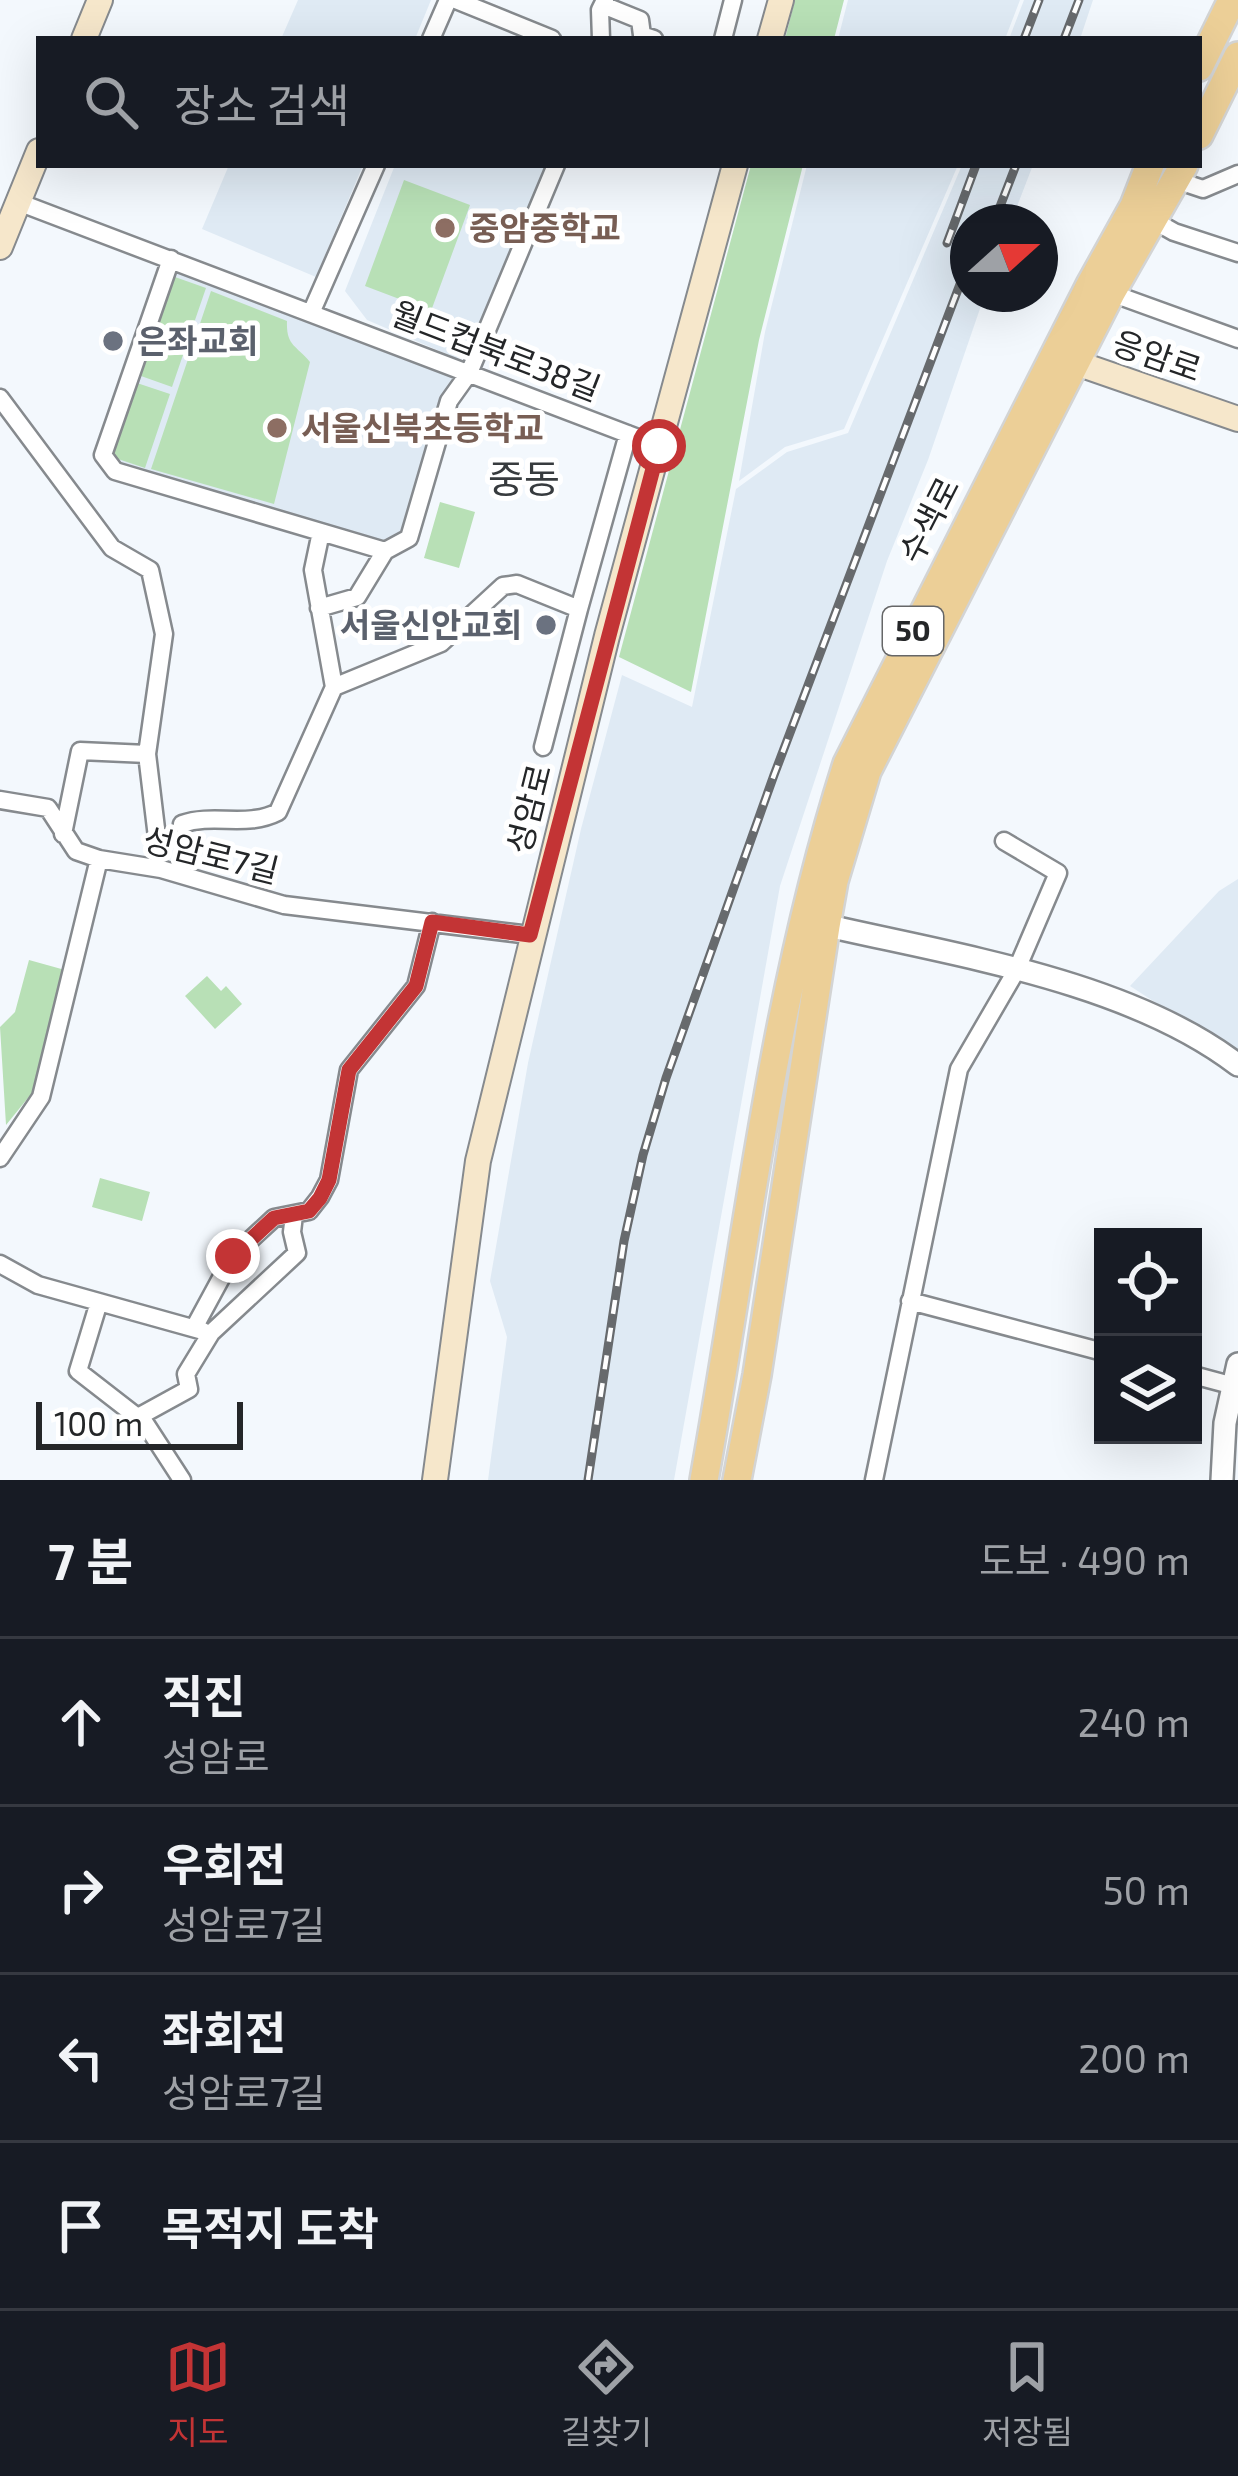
<!DOCTYPE html>
<html lang="ko">
<head>
<meta charset="utf-8">
<style>
  :root { --surface:#171b24; --page:#242831; --text:#f1f3f6; --muted:#9ea1a6; --line:#363941; --accent:#c33435 }
  body { margin:0; font-family:"Exo 2","Noto Sans KR",sans-serif; background:var(--page); color:var(--text) }
  .controls { position:absolute; right:36px; bottom:36px; display:grid; overflow:hidden; border-radius:0px; box-shadow:0 12px 48px #0002 }
  .controls button { width:108px; height:108px; display:grid; place-items:center; padding:0; border:0; border-bottom:3px solid var(--line); background:var(--surface); color:var(--text); font:60px sans-serif }
  .compass { position:absolute; left:950px; top:204px; width:108px; height:108px; border-radius:50%; background:var(--surface); box-shadow:0 12px 48px #0002; rotate:69deg }
  .scale { position:absolute; left:36px; bottom:30px; width:207px; box-sizing:border-box; padding-left:12px; border:6px solid #242628; border-top:0; font-size:33px; line-height:42px; white-space:nowrap; color:#242628; -webkit-text-stroke:9px #fff; paint-order:stroke }
  .stop { position:absolute; width:36px; height:36px; margin:-27px; border:9px solid #c33435; border-radius:50%; background:#fff }
  .stop.end { background:#c33435; border-color:#fff; box-shadow:0 3px 12px #0008 }
  .list { margin:0; padding:0; list-style:none }
  h2 { display:flex; justify-content:space-between; align-items:center; height:156px; margin:0; padding:0 48px; font-size:51px }
  h2 small { font-size:39px; font-weight:400; color:var(--muted) }
  .list li { display:grid; grid-template-columns:78px 1fr auto; gap:36px; align-items:center; box-sizing:border-box; height:168px; padding:0 48px; border-top:3px solid var(--line) }
  .list b { display:block; font-size:45px; white-space:nowrap }
  .list p { margin:0; font-size:39px; white-space:nowrap; color:var(--muted) }
  .list em { font-size:39px; font-style:normal; color:var(--muted) }
  .icon { flex:none; width:66px; height:66px; fill:none; stroke:currentColor; stroke-width:2; stroke-linecap:round; stroke-linejoin:round }
  .map { position:relative; flex:none; width:1238px; height:1480px; overflow:hidden }
  .search { position:absolute; background:var(--surface); box-shadow:0 12px 48px #0002; left:36px; right:36px; top:36px; height:132px; display:flex; align-items:center; gap:30px; box-sizing:border-box; padding:0 42px; border-radius:0px; color:var(--muted); font-size:45px }
  .sheet { height:828px; background:var(--surface) }
  nav { display:flex; justify-content:space-around; align-items:center; box-sizing:border-box; height:168px; border-top:3px solid var(--line); background:var(--surface); font-size:33px; color:var(--muted) }
  nav a { display:grid; justify-items:center; gap:6px }
  nav .on { color:var(--accent) }
  .map>svg:first-child { display:block }
  .built { fill:#dfeaf4 }
  .green { fill:#b8e0b6 }
  .lines { fill:none; stroke-linecap:round; stroke-linejoin:round }
  .minor-casing { stroke:#868a8e; stroke-width:21 }
  .tertiary-casing { stroke:#868a8e; stroke-width:26 }
  .secondary-casing { stroke:#868a8e; stroke-width:28 }
  .primary-casing { stroke:#d3d4d4; stroke-width:32 }
  .minor { stroke:#fff; stroke-width:16 }
  .tertiary { stroke:#fff; stroke-width:21 }
  .secondary { stroke:#f6e7cb; stroke-width:24 }
  .primary { stroke:#eccf97; stroke-width:27 }
  .rail-casing { stroke:#676a6d; stroke-width:9 }
  .rail { stroke:#fff; stroke-width:4.5; stroke-dasharray:14; stroke-linecap:butt }
  .route { stroke:#c33435; stroke-width:15 }
  .education-dot { fill:#8d6e63; stroke:#fff; stroke-width:4.5 }
  .worship-dot { fill:#6b7280; stroke:#fff; stroke-width:4.5 }
  .labels { text-anchor:middle; stroke-width:10; stroke-linejoin:round; paint-order:stroke }
  .shield { fill:#fff; stroke:#666768; stroke-width:3 }
  .shield-label { font-size:30px; font-weight:bold; fill:#242628 }
  .education-label { font-size:33px; font-weight:bold; fill:#785e54; stroke:#fff; text-anchor:start }
  .worship-label { font-size:33px; font-weight:bold; fill:#5b616d; stroke:#fff; text-anchor:start }
  .street-label { font-size:33px; fill:#242628; stroke:#fff }
  .quarter-label { font-size:39px; fill:#373b3e; stroke:#fff }
</style>
</head>
<body>
<div class="map">
<svg width="1238" height="1480" viewBox="0 0 1238 1480">
  <rect width="100%" height="100%" fill="#f3f8fd"/>
  <!-- built -->
  <path class="built" d="M298 0H431L415 39H281Z
    M848 0H1020L1005 39H838Z
    M1024 0H1093L1080 39H1009Z
    M229 165H363L316 277 202 229Z
    M395 165H545L470 353 456 358 367 320 345 291Z
    M807 165H958L844 429 785 447 739 481 765 332Z
    M962 165H1033L1011 222H968V294H985L928 460 887 561 780 886 674 1480H488L507 1337 490 1281 528 1063 581 829 622 675 692 707 736 489 787 452 848 433Z
    M171 259 469 373 449 401 409 538 385 551 115 471 103 455Z
    M1238 879V1056L1130 986 1219 891Z"/>
  <!-- green -->
  <path class="green" d="M795 0H844L834 39H785Z
    M751 165H803L759 340 691 692 619 657Z
    M404 180 470 205 431 311 365 286Z
    M175 277 206 288 172 387 141 376Z
    M211 291 287 321C286 346 296 345 310 362L274 504 151 469Z
    M137 383 170 394 145 468 112 457Z
    M440 502 475 512 459 568 424 558Z
    M29 960 65 970 32 1093 6 1125 0 1027 15 1012Z
    M207 976 221 991 226 986 242 1004 215 1029 185 996Z
    M100 1178 150 1192 142 1221 92 1207Z"/>
  <g class="lines">
    <!-- minor casing -->
    <g class="minor-casing">
      <path id="minor" d="M456 0 552 39
        M603 5 640 20 642 35 654 39
        M431 39 448 0
        M601 39 600 10 605 0
        M723 39 733 0
        M1176 180 1203 189 1238 174
        M18 202 659 446
        M1151 219 1174 232 1238 253
        M171 259 103 455 115 471 385 551 409 538 449 401 469 373 556 165
        M1111 293 1238 339
        M311 313 376 165
        M0 398 112 548 150 570 164 634 147 754 80 751 63 834
        M321 532 313 570 334 687
        M319 608 357 597 385 551
        M543 747 579 609
        M147 754 157 837
        M0 800 48 808 76 851 99 859 161 869 284 905 530 935
        M182 824C214 813 247 828 278 812L334 687 441 643 503 586 517 584 579 609 628 434
        M0 1158 41 1097 99 859
        M0 1264 38 1285 203 1331
        M910 1301 1103 1352
        M99 1302 78 1371 145 1423 182 1480
        M194 1328 233 1256 274 1218 309 1211 320 1197 329 1180 349 1070 416 986 432 922
        M1193 1375 1238 1387
        M138 1417 189 1389 186 1374 211 1333 297 1253 292 1232 294 1215
        M874 1480 959 1069 1016 971 1058 873 1004 841"/>
    </g>
    <!-- tertiary casing -->
    <g class="tertiary-casing">
      <path id="tertiary" d="M811 922C946 954 1126 979 1238 1065
        M1222 1480 1225 1423 1238 1364"/>
    </g>
    <!-- secondary casing -->
    <g class="secondary-casing">
      <path id="secondary" d="M84 39 100 0
        M770 39 781 0
        M0 247 39 151
        M1059 357 1238 419
        M435 1480 478 1161 607 636 735 165"/>
    </g>
    <!-- primary casing -->
    <g class="primary-casing">
      <path id="primary" d="M1199 67 1232 0
        M1199 135 1238 56
        M704 1480C747 1241 773 996 847 764L1090 285 1134 206 1150 165
        M737 1480 757 1375 826 926 834 881 867 771 1111 293 1184 165"/>
    </g>
    <!-- minor -->
    <use href="#minor" class="minor"/>
    <!-- tertiary -->
    <use href="#tertiary" class="tertiary"/>
    <!-- secondary -->
    <use href="#secondary" class="secondary"/>
    <!-- primary -->
    <use href="#primary" class="primary"/>
    <!-- rail casing -->
    <g class="rail-casing">
      <path id="rail" d="M1024 39 1039 0
        M1064 39 1079 0
        M994 222 1016 165
        M947 243 976 165
        M588 1480 624 1241 643 1155 666 1078 774 775 968 263"/>
    </g>
    <!-- rail -->
    <use href="#rail" class="rail"/>
  </g>
  <g class="lines">
    <!-- route -->
    <path class="route" d="M233 1256 274 1218 309 1211 320 1198 329 1180 349 1070 416 986 432 922 530 935 659 446"/>
  </g>
  <!-- markers -->
  <g class="education-dot">
    <circle cx="445" cy="228" r="12"/>
    <circle cx="277" cy="428" r="12"/>
  </g>
  <g class="worship-dot">
    <circle cx="113" cy="341" r="12"/>
    <circle cx="546" cy="625" r="12"/>
  </g>
  <g class="labels">
    <!-- shield labels -->
    <rect class="shield" x="883" y="607" width="60" height="48" rx="9"/>
    <g class="shield-label">
      <text x="913" y="641">50</text>
    </g>
    <!-- education labels -->
    <g class="education-label">
      <text x="469" y="240">중암중학교</text>
      <text x="301" y="440">서울신북초등학교</text>
    </g>
    <!-- worship labels -->
    <g class="worship-label">
      <text x="137" y="353">은좌교회</text>
      <text x="522" y="637" text-anchor="end">서울신안교회</text>
    </g>
    <!-- street labels -->
    <g class="street-label">
      <text transform="translate(496 351) rotate(21)" y="12">월드컵북로38길</text>
      <text transform="translate(1157 356) rotate(19)" y="12">응암로</text>
      <text transform="translate(929 520) rotate(-63)" y="12">수색로</text>
      <text transform="translate(529 809) rotate(-76)" y="12">성암로</text>
      <text transform="translate(211 855) rotate(14)" y="12">성암로7길</text>
    </g>
    <!-- quarter labels -->
    <g class="quarter-label">
      <text x="524" y="493">중동</text>
    </g>
  </g>
</svg>
<div class="controls">
<button><svg class="icon" aria-label="locate" viewBox="0 0 24 24"><circle cx="12" cy="12" r="6"/><path d="M12 2v4M12 18v4M2 12h4M18 12h4"/></svg></button>
<button><svg class="icon" aria-label="layers" viewBox="0 0 24 24"><path d="M12 4l9 5-9 5-9-5zM3 14l9 5 9-5"/></svg></button>
</div>
<svg class="compass" viewBox="-18 -18 36 36"><path d="M0-13l5 13h-10z" fill="#e53935"/><path d="M0 13l5-13h-10z" fill="#9ea1a6"/></svg>
<div class="scale">100 m</div>
<div class="stop" style="left:659px;top:446px"></div>
<div class="stop end" style="left:233px;top:1256px"></div>
<div class="search"><svg class="icon" aria-label="search" viewBox="0 0 24 24"><circle cx="10" cy="10" r="6"/><path d="M15 15l6 6"/></svg>장소 검색</div>
</div>
<section class="sheet">
<h2>7 분<small>도보 · 490 m</small></h2>
<ul class="list">
<li><svg class="icon" aria-label="ahead" viewBox="0 0 24 24"><path d="M12 20V5M6 11l6-6 6 6"/></svg><div><b>직진</b><p>성암로</p></div><em>240 m</em></li>
<li><svg class="icon" aria-label="right" viewBox="0 0 24 24"><path d="M7 20v-9h11M14 6l5 5-5 5"/></svg><div><b>우회전</b><p>성암로7길</p></div><em>50 m</em></li>
<li><svg class="icon" aria-label="left" viewBox="0 0 24 24"><path d="M17 20v-9H6M10 6l-5 5 5 5"/></svg><div><b>좌회전</b><p>성암로7길</p></div><em>200 m</em></li>
<li><svg class="icon" aria-label="arrive" viewBox="0 0 24 24"><path d="M6 21V4h12l-3 4 3 4H6"/></svg><div><b>목적지 도착</b></div></li>
</ul>
</section>
<nav>
<a class="on"><svg class="icon" aria-label="map" viewBox="0 0 24 24"><path d="M3 6l6-2 6 2 6-2v14l-6 2-6-2-6 2zM9 4v14M15 6v14"/></svg>지도</a>
<a><svg class="icon" aria-label="directions" viewBox="0 0 24 24"><path d="M12 3l9 9-9 9-9-9zM9 14v-3h6M13 9l2 2-2 2"/></svg>길찾기</a>
<a><svg class="icon" aria-label="saved" viewBox="0 0 24 24"><path d="M7 4h10v16l-5-4-5 4z"/></svg>저장됨</a>
</nav>
</body>
</html>
